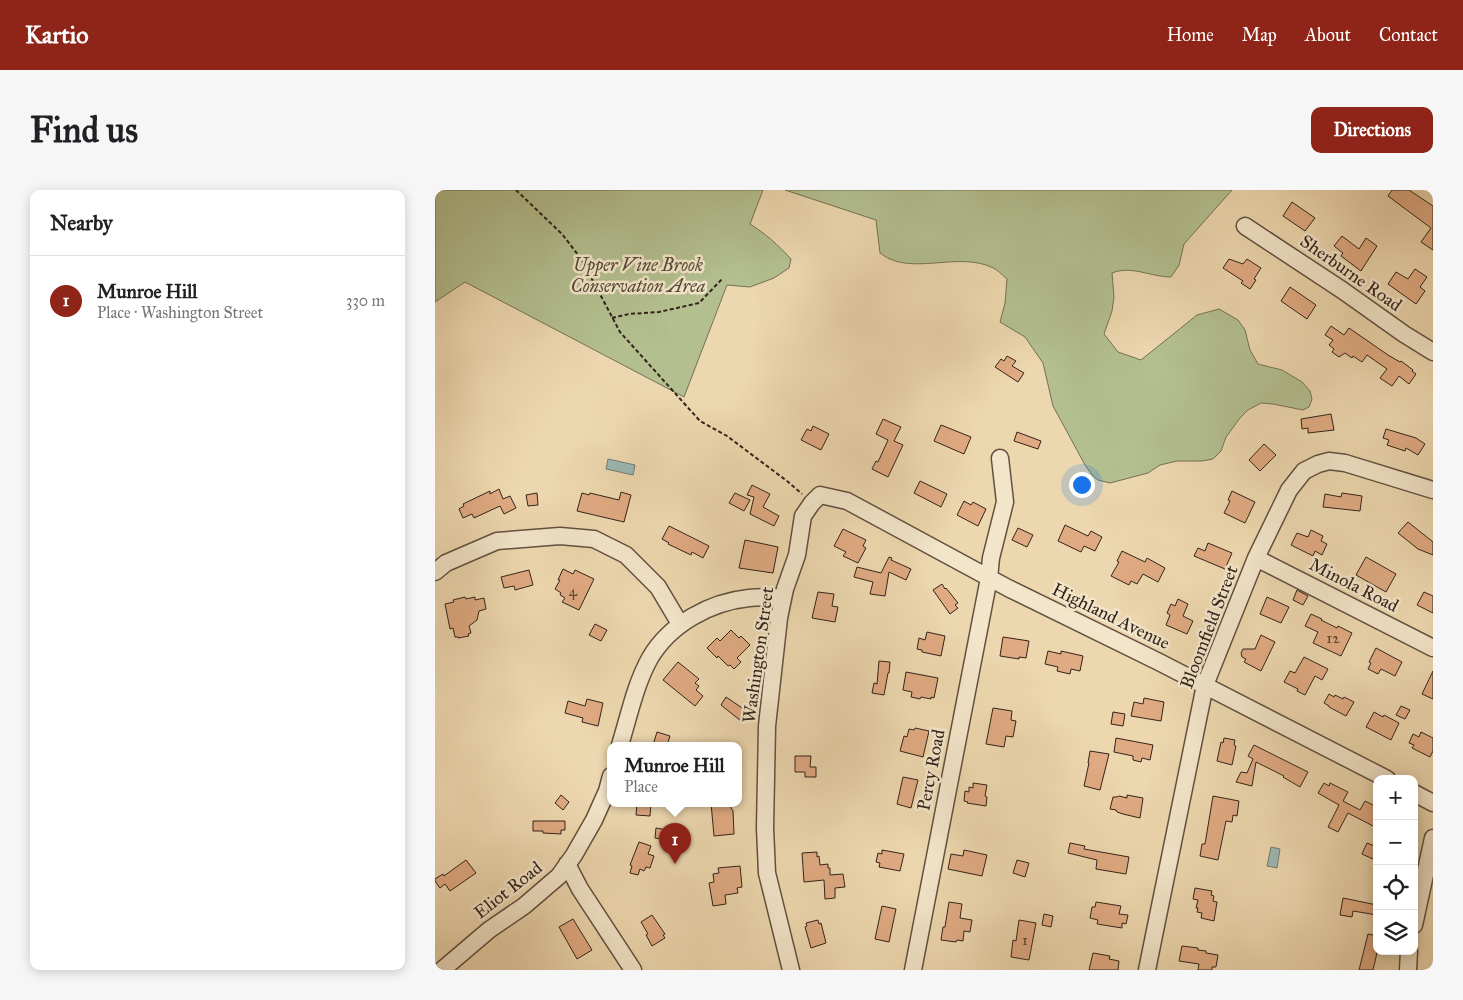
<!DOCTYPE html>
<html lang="en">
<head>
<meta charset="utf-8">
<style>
  :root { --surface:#fff; --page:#f6f6f6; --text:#202124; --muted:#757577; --line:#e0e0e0; --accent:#8f2418 }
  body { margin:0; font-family:"IM FELL Great Primer",serif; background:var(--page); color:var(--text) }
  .controls { position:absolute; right:15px; bottom:15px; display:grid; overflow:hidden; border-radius:10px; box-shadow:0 2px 12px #0003 }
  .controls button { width:45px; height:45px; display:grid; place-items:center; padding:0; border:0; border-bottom:1px solid var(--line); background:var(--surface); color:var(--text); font:25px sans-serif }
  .you { position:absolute; left:646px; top:294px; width:18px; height:18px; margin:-12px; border:4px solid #fff; border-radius:50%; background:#1a73e8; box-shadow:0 0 0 8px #1a73e833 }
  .badge { display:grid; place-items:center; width:32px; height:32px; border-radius:50%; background:var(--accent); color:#fff; font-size:16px; font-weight:700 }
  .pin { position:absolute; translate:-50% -41px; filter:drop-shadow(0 1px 2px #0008) }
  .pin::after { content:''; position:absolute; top:26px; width:18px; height:15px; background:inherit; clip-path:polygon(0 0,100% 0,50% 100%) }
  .popup { position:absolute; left:172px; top:552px; width:135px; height:65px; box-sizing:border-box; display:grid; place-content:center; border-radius:10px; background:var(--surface); filter:drop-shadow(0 1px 4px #0005); font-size:16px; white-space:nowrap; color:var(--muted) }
  .popup b { font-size:19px; color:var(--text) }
  .popup::after { content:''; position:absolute; left:50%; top:100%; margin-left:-10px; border:10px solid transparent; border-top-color:var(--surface) }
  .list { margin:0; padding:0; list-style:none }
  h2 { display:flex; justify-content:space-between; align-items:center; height:65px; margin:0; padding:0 20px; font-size:21px }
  h2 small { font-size:16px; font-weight:400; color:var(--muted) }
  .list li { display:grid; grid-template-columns:32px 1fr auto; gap:15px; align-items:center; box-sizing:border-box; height:90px; padding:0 20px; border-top:1px solid var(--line) }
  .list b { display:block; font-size:19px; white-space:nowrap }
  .list p { margin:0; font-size:16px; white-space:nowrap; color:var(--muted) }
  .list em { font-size:16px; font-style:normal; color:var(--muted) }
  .icon { flex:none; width:28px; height:28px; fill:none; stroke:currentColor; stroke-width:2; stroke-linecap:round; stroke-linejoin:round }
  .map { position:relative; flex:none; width:998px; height:780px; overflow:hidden; border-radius:10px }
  header { display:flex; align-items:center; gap:30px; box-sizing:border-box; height:70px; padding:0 25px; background:var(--accent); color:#fff }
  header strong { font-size:24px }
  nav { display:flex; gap:28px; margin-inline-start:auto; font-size:18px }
  .intro { display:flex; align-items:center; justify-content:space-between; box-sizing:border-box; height:120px; padding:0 30px }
  h1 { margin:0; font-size:35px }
  .button { padding:12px 22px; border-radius:10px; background:var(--accent); color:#fff; font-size:18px; font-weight:700 }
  main { display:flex; gap:30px; padding:0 30px }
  aside { flex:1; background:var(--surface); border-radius:10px; box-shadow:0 2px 12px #0003 }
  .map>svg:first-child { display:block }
  .green { fill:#b3bf8f; stroke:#737155 }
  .water { fill:#9bb8b3; stroke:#717c76 }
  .building { fill:#e0aa82; stroke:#33231b }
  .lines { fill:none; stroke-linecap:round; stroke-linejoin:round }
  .minor-casing { stroke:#625040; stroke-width:19 }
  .path { stroke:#33231b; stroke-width:2; stroke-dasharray:4 2.5; stroke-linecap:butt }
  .minor { stroke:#f3e5ca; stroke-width:16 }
  .labels { text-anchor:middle; stroke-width:5; stroke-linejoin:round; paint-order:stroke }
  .number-label { font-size:15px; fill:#5e4535 }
  .park-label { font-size:18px; font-style:italic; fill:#534a38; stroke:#f3e5ca }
  .street-label { font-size:18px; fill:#33231b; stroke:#f3e5ca }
</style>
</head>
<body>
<header>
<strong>Kartio</strong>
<nav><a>Home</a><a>Map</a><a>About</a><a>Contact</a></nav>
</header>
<div class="intro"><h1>Find us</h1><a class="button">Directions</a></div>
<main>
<aside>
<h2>Nearby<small></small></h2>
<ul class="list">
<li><span class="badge">1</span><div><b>Munroe Hill</b><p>Place · Washington Street</p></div><em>330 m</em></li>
</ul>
</aside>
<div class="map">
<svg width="998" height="780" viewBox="0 0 998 780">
  <rect width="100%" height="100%" fill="#edd7ae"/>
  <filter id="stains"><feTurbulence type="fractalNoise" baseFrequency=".004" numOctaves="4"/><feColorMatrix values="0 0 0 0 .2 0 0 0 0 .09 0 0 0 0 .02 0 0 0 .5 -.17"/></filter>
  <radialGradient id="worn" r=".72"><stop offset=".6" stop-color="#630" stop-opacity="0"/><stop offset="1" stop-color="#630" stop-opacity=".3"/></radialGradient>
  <!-- green -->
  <path class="green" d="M0 0H328L315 34C331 44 343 55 356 69L354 78 339 88 315 97 292 95 249 207 30 92 0 112Z
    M350 0H797L749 54 744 75 736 87C716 87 696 75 677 83L679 107 677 121 669 144 683 162 706 170 762 125 784 119 803 130 810 140 815 160 823 174 847 180 867 192 875 201 877 209 874 217 868 220 838 214 826 213 813 220 805 228 791 247 786 261 778 269 767 271H742L725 275 713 283 675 293 663 290 657 285 650 275 618 216 608 173 590 147 565 132 570 113 572 89C567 85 562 79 556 77 525 63 484 82 455 69 452 68 448 65 445 63L441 30Z"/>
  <!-- water -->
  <path class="water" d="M173 269 200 275 198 285 171 279Z
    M836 657 845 659 842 678 832 676Z"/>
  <!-- building -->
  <path class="building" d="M957 0H974L998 16V60L986 52 996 38 953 6Z
    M857 12 880 28 870 41 848 26Z
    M907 46 924 59 931 48 942 56 926 81 906 66 908 63 899 56Z
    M794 69 808 74 812 69 826 78 819 89 821 90 815 99 806 93 808 91 788 78Z
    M980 79 992 87 985 97 990 101 981 114 953 94 961 82 973 89Z
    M855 97 881 115 872 129 846 111Z
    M896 136 909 145 914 138 953 165 965 172 966 171 978 180 977 181 981 184 974 194 964 186 957 196 945 188 952 179 932 165 927 172 918 166 917 168 910 163 904 167 897 162 899 159 894 155 898 150 890 145Z
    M572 166 581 171 577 176 589 183 583 192 560 177 566 169 569 171Z
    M896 224 899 240 873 243V238L867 239 866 229Z
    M448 229 466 237 459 251 468 255 453 287 437 279 441 271 443 272 453 250 441 244Z
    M506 235 536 247 529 264 499 251Z
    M378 236 394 244 386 260 366 250 372 239 376 241Z
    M951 239 981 248 990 254 983 265 971 258 970 261 952 255 954 250 948 248Z
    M582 242 606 251 603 259 579 251Z
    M829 254 841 265 825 281 814 270Z
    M485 291 512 304 506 317 479 303Z
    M317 295 335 304 328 317 344 326 339 336 315 324 319 307 312 305Z
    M64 299 68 309 75 306 81 318 69 324 65 316 39 328 37 324 28 328 24 319 29 316 28 314 55 301V304Z
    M797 301 820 312 810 333 789 323 795 311 793 310Z
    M186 302 196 305 189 332 142 321 147 303 154 305 155 303 184 310Z
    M102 303 103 315 93 316 91 305Z
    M300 303 315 310 309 321 294 313Z
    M907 303 927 306 925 321 888 317 890 304 906 307Z
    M529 311 536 315 538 312 551 319 543 336 522 325Z
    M973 332 998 352V365L983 359 963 343Z
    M630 335 653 346 656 341 667 347 660 361 649 356 646 362 623 351Z
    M234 336 274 356 268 368 257 362 256 365 233 354 234 353 227 349Z
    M583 338 598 345 592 357 577 350Z
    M408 339 431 350 428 356 431 358 423 373 408 366 411 362 399 356Z
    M876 340 888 346 886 351 892 354 887 365 880 361 878 366 856 355 862 343 873 347Z
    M310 350 343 357 338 383 304 378Z
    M773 353 797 363 790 379 759 366 763 358 770 361Z
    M687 361 710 372 712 368 730 378 723 392 708 384 702 394 696 391 694 395 676 386 684 372 682 371Z
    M454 367 457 368 456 370 476 379 471 390 454 382 450 406 435 404 438 392 419 387 422 377 446 383Z
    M931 367 961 384 951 402 921 385Z
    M128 379 138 384 140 380 159 389 144 420 127 412 130 408 125 405 126 403 120 399 125 390H123Z
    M94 380 98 395 80 400 79 396 69 398 66 387Z
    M507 394 510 399 511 398 523 413 520 415 523 418 515 424 498 400Z
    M862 400 873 406 868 415 858 410Z
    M383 402 399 404 397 416 403 417 400 432 377 428Z
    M989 402 998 406V423L982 415Z
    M30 407 31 409 40 407V410L49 408 51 419 44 421 42 430 34 436 36 443 33 444 34 446 23 448V447H20L18 438 15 439 10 414 19 412 18 410Z
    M832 407 854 417 846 433 825 424Z
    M743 409 753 414 748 426 758 431 752 444 731 435 735 425 732 423 736 414 740 416Z
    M876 424 887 429 886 430 902 438 903 436 917 443 906 466 878 453 883 442 870 436Z
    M160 434 172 440 166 451 154 445Z
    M296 440 304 448 306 446 315 455 302 468 306 472 299 479 295 475 293 476 283 466 282 468 272 458 282 448 285 451Z
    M492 442 510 446 506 466 487 462V460L482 459 484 448 490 450Z
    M826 445 840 452 826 481 809 472 811 469 807 467 806 463 808 459H820Z
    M568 447 594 451 591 468 584 467V469L565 466Z
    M941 458 967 472 960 486 946 479 943 484 933 479 936 473 934 472Z
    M613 461 626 464V461L648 466 645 481 636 479 635 484 622 481 623 477 610 474Z
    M869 467 893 479 887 490 880 486 870 505 862 501 863 499 849 492 855 481 860 483Z
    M444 471 455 472 454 483H453L449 505 437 503 439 493 442 494Z
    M243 472 264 489 260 493 264 496 261 500 268 506 260 516 228 490Z
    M998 481V509L987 504Z
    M471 482 503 488 499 508 496 507V509L486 507 485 509 476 507 477 502 468 500Z
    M894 504 899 507 900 505 908 509 909 507 919 512 911 526 894 517V516L889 513Z
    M291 507 313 522 306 531 286 515Z
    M709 508 729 512 726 531 696 526 699 512 708 514Z
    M152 509 168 513 163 536 147 532 148 528 130 523 133 511 150 516Z
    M966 516 975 520 970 529 961 525Z
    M558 518 577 521 576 530 581 531 578 547 571 546 569 557 551 554Z
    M678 522 690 524 688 536 676 534Z
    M939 522 948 527 949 525 964 533 956 550 931 537Z
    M480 538 494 541 488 567 465 561 469 546 472 547 474 539 479 540Z
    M222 542 235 546 232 555H218Z
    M986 542 998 548V561L995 567 977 558 979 555 974 553 978 544 984 547Z
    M681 548 718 555 715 570 707 568 706 572 698 570V566L679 562Z
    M789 548 800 550 799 555 801 556 797 575 782 571 786 552 788 553Z
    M819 555 873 582 865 597 848 587 849 586 821 572 817 596 801 592 806 582 812 583 818 569 813 566Z
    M655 561 674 564 665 600 649 596 654 573H653Z
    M360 566H376L375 577H381V587H370V582H360Z
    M468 587 483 590 476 618 462 614Z
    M538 593 552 595 550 606 552 607 551 616 532 613 533 612 529 611 530 601 534 602V597L538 598Z
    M889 593 894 596 895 593 913 602 908 611 925 620 930 611 942 617V638L913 623 903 642 893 637 904 615 883 603Z
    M126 605 134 612 128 620 120 613Z
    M692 605 708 608 705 628 688 624 682 622 681 620 675 619 678 607H682L684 606 692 608Z
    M778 606 804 611 802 626 798 625 797 632 791 631 783 670 765 666 767 654H770Z
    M202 613H216L215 626 201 625Z
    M276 613H296V618L298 621 299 644 279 646Z
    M98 631H130V640H126V644L108 643V641H98Z
    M221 638 232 640 231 650 220 648Z
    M204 652 216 656 213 664 219 666 215 678 211 677 209 681 205 679 203 685 195 683 197 676 195 675Z
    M635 653 650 656 649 659 694 667 691 684 661 679 662 670 633 663Z
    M932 653 942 657 938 669 927 664Z
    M447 660 469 664 465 681 444 677 445 673 441 672 443 663 447 664Z
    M529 660 552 665 547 686 513 679 516 664 528 666Z
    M382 662V667L384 666 385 675 393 674V678H395V685L408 684 410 697 400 698V708L390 709 389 690 369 692 367 663Z
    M31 670 41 683 15 701 10 694 5 698 0 691V689L8 684 9 686Z
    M582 670 594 673 590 687 578 683Z
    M305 676 307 697 302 698 303 703 290 705 291 714 278 716 274 693 279 692 278 684 284 683 283 678Z
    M760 698 777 701 776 705 779 706 778 711 782 712 779 731 766 728 767 723 762 722 763 718H761L763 710 758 709Z
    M908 708 942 715V725L918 721 917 727 905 725Z
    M514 712 527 714 525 728 537 730 535 742 529 741 528 751 522 750 521 752 506 750 508 737H510Z
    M661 712 686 716 684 724 693 725 691 734 687 733V738L662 734 663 730 655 728 657 717H660Z
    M447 716 461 719 454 752 440 749Z
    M609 724 618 726 616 737 607 735Z
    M217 725 230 744 228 745 230 748 217 756 211 745 213 744 206 732Z
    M138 729 157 760 142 769 124 737Z
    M383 730 384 734 386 733 391 753 376 758 370 737 372 736 371 733Z
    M584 730 601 733 594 770 576 767 578 750 581 751Z
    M933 744 942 746V763L938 780H924Z
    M747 756 763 758V760L771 761V763L783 765 781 777H777V780H763L764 774 744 771Z
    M658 763 675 766 674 769 684 771 683 780H654Z"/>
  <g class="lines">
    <!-- minor casing -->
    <g class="minor-casing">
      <path id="minor" d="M810 36 907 100 969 144 998 162
        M821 368 998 458
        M0 382 11 373 62 351 125 346 159 349 191 365 223 397 245 434
        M185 555C194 526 200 495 215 468 235 434 275 412 314 408 325 407 337 407 348 407
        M979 603 998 613
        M132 674 145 699 198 780
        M979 735 998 648
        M7 780 54 740 89 716 124 686 139 665 159 630 172 601 176 586
        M356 780 332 683 330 638 332 536 344 428 350 399 362 365 368 326 377 313 385 305 412 311 573 398 724 472 952 589
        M478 780 554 388 556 368 570 312 565 268
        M712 780 770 495 821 368 854 300 869 281 883 274 894 271 910 273 998 300
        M973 780 974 761"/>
    </g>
    <!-- path -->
    <path class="path" d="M81 0 127 44 147 70 185 142 265 231 292 246 352 291 367 304
      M177 128 194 124 224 122 264 113 288 88"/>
    <!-- minor -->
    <use href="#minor" class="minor"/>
  </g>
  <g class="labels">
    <!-- number labels -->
    <g class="number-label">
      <text x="138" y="406">4</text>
      <text x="898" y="453">12</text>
      <text x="590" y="755">1</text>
    </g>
    <!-- park labels -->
    <g class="park-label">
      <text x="203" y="81">Upper Vine Brook<tspan x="203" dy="21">Conservation Area</tspan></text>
    </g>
    <!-- street labels -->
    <g class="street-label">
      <text transform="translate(916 83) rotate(35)" y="6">Sherburne Road</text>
      <text transform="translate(919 395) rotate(27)" y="6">Minola Road</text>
      <text transform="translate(676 426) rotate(26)" y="6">Highland Avenue</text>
      <text transform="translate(774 437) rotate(-69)" y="6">Bloomfield Street</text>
      <text transform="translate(323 465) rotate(-82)" y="6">Washington Street</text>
      <text transform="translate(496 580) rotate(-79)" y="6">Percy Road</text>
      <text transform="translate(73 700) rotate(-38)" y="6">Eliot Road</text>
    </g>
  </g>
  <rect width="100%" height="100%" filter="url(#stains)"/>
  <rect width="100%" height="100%" fill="url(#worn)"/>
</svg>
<div class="controls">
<button>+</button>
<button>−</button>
<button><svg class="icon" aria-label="locate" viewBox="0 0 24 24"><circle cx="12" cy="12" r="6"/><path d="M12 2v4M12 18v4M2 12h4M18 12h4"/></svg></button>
<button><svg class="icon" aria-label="layers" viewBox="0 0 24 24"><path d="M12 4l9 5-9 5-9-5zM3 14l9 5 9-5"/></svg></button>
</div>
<div class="you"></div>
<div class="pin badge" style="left:240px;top:674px">1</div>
<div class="popup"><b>Munroe Hill</b>Place</div>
</div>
</main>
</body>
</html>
